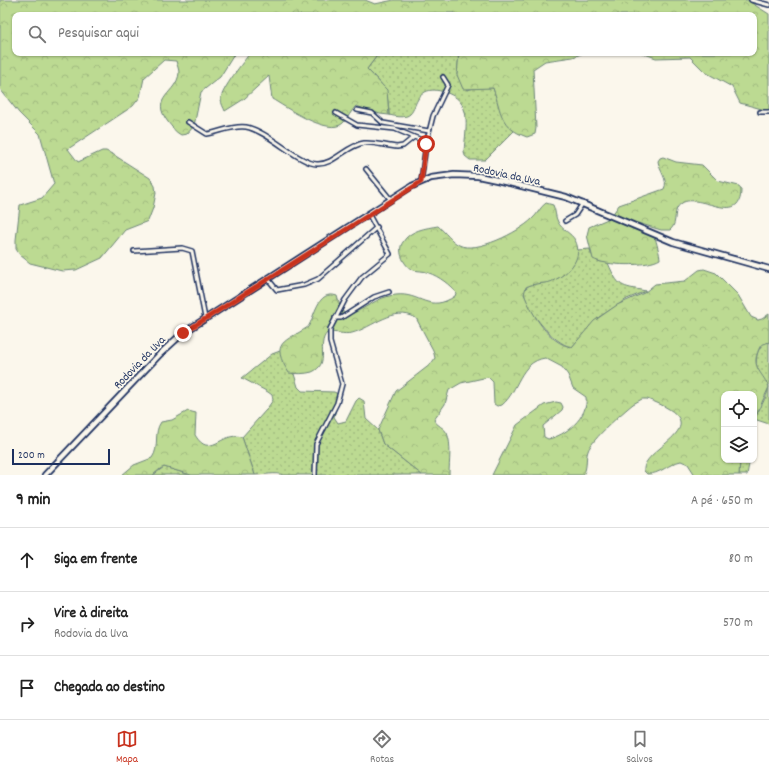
<!DOCTYPE html>
<html lang="pt">
<head>
<meta charset="utf-8">
<style>
  :root { --surface:#fff; --page:#f6f6f6; --text:#222; --muted:#767676; --line:#e0e0e0; --accent:#c8321e }
  body { margin:0; font-family:Dekko,sans-serif; background:var(--page); color:var(--text) }
  .controls { position:absolute; right:12px; bottom:12px; display:grid; overflow:hidden; border-radius:8px; box-shadow:0 1px 3px #0004 }
  .controls button { width:36px; height:36px; display:grid; place-items:center; padding:0; border:0; border-bottom:1px solid var(--line); background:var(--surface); color:var(--text); font:20px sans-serif }
  .scale { position:absolute; left:12px; bottom:10px; width:98px; box-sizing:border-box; padding-left:4px; border:2px solid #1b2f5e; border-top:0; font-size:11px; line-height:14px; white-space:nowrap; color:#1b2f5e; -webkit-text-stroke:3px #fbf7ec; paint-order:stroke }
  .stop { position:absolute; width:12px; height:12px; margin:-9px; border:3px solid #c8321e; border-radius:50%; background:#fff }
  .stop.end { background:#c8321e; border-color:#fff; box-shadow:0 1px 4px #0008 }
  .list { margin:0; padding:0; list-style:none }
  h2 { display:flex; justify-content:space-between; align-items:center; height:52px; margin:0; padding:0 16px; font-size:17px }
  h2 small { font-size:13px; font-weight:400; color:var(--muted) }
  .list li { display:grid; grid-template-columns:26px 1fr auto; gap:12px; align-items:center; box-sizing:border-box; height:64px; padding:0 16px; border-top:1px solid var(--line) }
  .list b { display:block; font-size:15px; white-space:nowrap }
  .list p { margin:0; font-size:13px; white-space:nowrap; color:var(--muted) }
  .list em { font-size:13px; font-style:normal; color:var(--muted) }
  .icon { flex:none; width:22px; height:22px; fill:none; stroke:currentColor; stroke-width:2; stroke-linecap:round; stroke-linejoin:round }
  .map { position:relative; flex:none; width:769px; height:475px; overflow:hidden }
  .search { position:absolute; background:var(--surface); box-shadow:0 1px 3px #0004; left:12px; right:12px; top:12px; height:44px; display:flex; align-items:center; gap:10px; box-sizing:border-box; padding:0 14px; border-radius:8px; color:var(--muted); font-size:15px }
  .sheet { height:244px; background:var(--surface) }
  nav { display:flex; justify-content:space-around; align-items:center; box-sizing:border-box; height:56px; border-top:1px solid var(--line); background:var(--surface); font-size:11px; color:var(--muted) }
  nav a { display:grid; justify-items:center; gap:2px }
  nav .on { color:var(--accent) }
  .map>svg:first-child { display:block }
  .grass { fill:url(#grass-dots); stroke:#6c8478 }
  .forest { fill:url(#forest-crowns); stroke:#6c8478 }
  .lines { fill:none; stroke-linecap:round; stroke-linejoin:round }
  .street-casing { stroke:#1b2f5e; stroke-width:6 }
  .secondary-casing { stroke:#1b2f5e; stroke-width:8 }
  .street { stroke:#fbf7ec; stroke-width:3 }
  .secondary { stroke:#fbf7ec; stroke-width:4.5 }
  .route { stroke:#c8321e; stroke-width:5 }
  .labels { text-anchor:middle; stroke-width:3.5; stroke-linejoin:round; paint-order:stroke }
  .street-label { font-size:12px; fill:#1b2f5e; stroke:#fbf7ec }
</style>
</head>
<body>
<div class="map">
<svg width="769" height="475" viewBox="0 0 769 475">
  <defs>
    <pattern id="grass-dots" width="8" height="8" patternUnits="userSpaceOnUse"><rect width="8" height="8" fill="#bcda92"/><path d="M2 2h.1M6 6h.1" fill="none" stroke="#a1bb80" stroke-width="1.8" stroke-linecap="round"/></pattern>
    <pattern id="forest-crowns" width="20" height="18" patternUnits="userSpaceOnUse"><rect width="20" height="18" fill="#bcda92"/><path d="M2 6a3 3 0 1 1 6 0M12 15a3 3 0 1 1 6 0" fill="none" stroke="#a1bb80"/></pattern>
  </defs>
  <rect width="100%" height="100%" fill="#fbf7ec"/>
  <filter id="ink" filterUnits="userSpaceOnUse"><feTurbulence type="fractalNoise" baseFrequency=".025" numOctaves="2"/><feDisplacementMap in="SourceGraphic" scale="8" xChannelSelector="R" yChannelSelector="G"/><feConvolveMatrix kernelMatrix="1 2 1 2 8 2 1 2 1" color-interpolation-filters="sRGB"/></filter>
  <g filter="url(#ink)">
    <!-- grass -->
    <path class="grass" d="M379 53H459L457 75 467 90 478 87 493 88C499 104 500 119 514 131L485 160H470L465 156 464 151C466 126 473 100 444 92 438 90 431 89 425 92 408 103 421 123 389 115 388 89 385 87 367 69Z
      M590 249 591 254 597 261 608 263C619 288 620 286 646 291L627 299 599 317 572 347C554 345 523 307 524 289L530 285 549 282 577 254V250Z
      M765 342H769V424L754 419C757 414 768 394 768 390 768 381 761 379 758 371 754 361 757 348 765 342Z
      M280 351 289 372 294 374 298 387 302 391 334 392 338 394 339 398 334 417 338 423 346 421 356 401 359 398 364 401 366 419 378 430 383 444 422 475H283C276 472 264 475 255 475L242 437 266 410 273 400 272 395 268 392 242 378 272 354Z
      M740 460H746L749 464 747 475H739Z
      M164 467 191 475H153Z"/>
    <!-- forest -->
    <path class="forest" d="M0 0H365L375 4 394 0H750V2L769 14V111L740 103 732 87 705 72 690 57 656 58 642 53H754V15H456L454 13H416L412 15H15V53H235L220 77 201 92 194 126 187 134 181 135C175 132 172 127 168 122 149 97 177 94 179 73 179 69 177 65 176 61L164 60 144 78 140 97 133 106 68 149 78 162 102 151H106L114 155 150 178 155 186 156 193 153 208 148 221 125 230 102 258 76 270 62 271 30 263 20 255 16 249V240L20 205 42 198 54 184 40 134 19 113 0 89Z
      M250 53H379L367 69 387 90 389 115 380 114 356 106C351 111 348 118 343 123 329 137 284 106 272 99L269 76 244 99 225 111C224 108 221 104 221 99 221 90 244 61 250 53Z
      M459 53H584L573 57 545 61 533 69 536 128 535 134 527 137C499 127 502 113 493 88L463 89 457 75Z
      M663 157 676 162 702 165 718 181 739 186 741 190C741 227 699 192 682 203 671 209 679 223 670 230H661L638 223 634 224 655 237C656 241 660 255 660 259 648 267 605 266 593 259L587 235 589 227 610 218 619 205 664 189C669 180 659 171 658 161L660 158Z
      M546 203 553 205C556 211 555 217 558 222 562 230 571 233 575 240 585 259 566 276 550 282 542 284 533 283 526 287L524 294C532 314 549 344 572 347L594 321 617 305 644 293 655 284 685 281 699 270 704 269 716 273 738 295 751 317 758 320 762 319 769 314V342L761 345C749 367 761 370 769 387L754 420V394H724V460H740L739 475H695L688 464 681 461C670 463 659 475 647 474L644 471C641 446 725 427 647 399H642L633 404C622 413 592 439 588 451 585 459 588 467 583 475H492L517 425 544 405 556 402 561 403 563 407 562 410 543 426 544 437 548 439C565 436 589 417 586 397L573 388 568 375 562 367 545 358C519 362 519 391 502 405L497 406 494 404 493 382 488 377 461 383 449 390 445 404 434 420C437 426 444 427 447 433 452 445 449 462 449 475H422L383 444 378 430 396 391 431 364 435 358 433 350 416 318C394 305 372 328 352 333 343 335 336 331 327 333 316 345 331 364 312 372 305 374 297 374 289 373 269 342 285 342 308 327 315 317 317 289 337 296L341 310 347 315C364 311 377 296 396 295 420 292 429 314 455 296L456 293C451 285 438 276 429 273 424 270 417 272 411 269 403 264 397 250 403 242 410 230 426 228 438 226 445 232 451 241 459 245 476 254 519 232 532 219 538 214 540 207 546 203Z
      M188 411 196 413 195 435C210 460 221 431 242 437L255 475H191L164 467 160 469 153 475H122L134 465 152 458C160 447 153 433 161 422L172 420Z"/>
    <g class="lines">
      <!-- street casing -->
      <g class="street-casing">
        <path id="street" d="M751 0 769 5
          M357 110 372 113 383 123 429 131
          M760 112H769
          M336 113 357 125 395 129 414 137
          M188 122 207 134C220 132 233 125 246 127 268 131 300 164 317 164 334 165 347 145 364 143 374 142 386 146 397 147L403 146 414 137 422 140 426 144
          M366 169 391 200
          M421 182 426 144 433 116 448 85 443 77
          M565 221 575 215 583 203
          M134 251 182 248 192 251 205 318
          M268 279 277 290 304 285 318 279 377 227
          M335 318H341L374 297 389 292
          M315 475 316 444 337 403 342 384 330 342V329L345 300 362 277 390 254 369 215"/>
      </g>
      <!-- secondary casing -->
      <g class="secondary-casing">
        <path id="secondary" d="M45 475 160 354 183 333 412 186 431 178 454 175 478 176 497 180 566 197 673 242 769 269"/>
      </g>
      <!-- street -->
      <use href="#street" class="street"/>
      <!-- secondary -->
      <use href="#secondary" class="secondary"/>
    </g>
  </g>
  <g class="lines" filter="url(#ink)">
    <!-- route -->
    <path class="route" d="M183 333 421 182 426 144"/>
  </g>
  <g class="labels">
    <!-- street labels -->
    <g class="street-label">
      <text transform="translate(507 174) rotate(12)" y="4">Rodovia da Uva</text>
      <text transform="translate(139 362) rotate(-46)" y="4">Rodovia da Uva</text>
    </g>
  </g>
</svg>
<div class="controls">
<button><svg class="icon" aria-label="locate" viewBox="0 0 24 24"><circle cx="12" cy="12" r="6"/><path d="M12 2v4M12 18v4M2 12h4M18 12h4"/></svg></button>
<button><svg class="icon" aria-label="layers" viewBox="0 0 24 24"><path d="M12 4l9 5-9 5-9-5zM3 14l9 5 9-5"/></svg></button>
</div>
<div class="scale">200 m</div>
<div class="stop" style="left:426px;top:144px"></div>
<div class="stop end" style="left:183px;top:333px"></div>
<div class="search"><svg class="icon" aria-label="search" viewBox="0 0 24 24"><circle cx="10" cy="10" r="6"/><path d="M15 15l6 6"/></svg>Pesquisar aqui</div>
</div>
<section class="sheet">
<h2>9 min<small>A pé · 650 m</small></h2>
<ul class="list">
<li><svg class="icon" aria-label="ahead" viewBox="0 0 24 24"><path d="M12 20V5M6 11l6-6 6 6"/></svg><div><b>Siga em frente</b></div><em>80 m</em></li>
<li><svg class="icon" aria-label="right" viewBox="0 0 24 24"><path d="M7 20v-9h11M14 6l5 5-5 5"/></svg><div><b>Vire à direita</b><p>Rodovia da Uva</p></div><em>570 m</em></li>
<li><svg class="icon" aria-label="arrive" viewBox="0 0 24 24"><path d="M6 21V4h12l-3 4 3 4H6"/></svg><div><b>Chegada ao destino</b></div></li>
</ul>
</section>
<nav>
<a class="on"><svg class="icon" aria-label="map" viewBox="0 0 24 24"><path d="M3 6l6-2 6 2 6-2v14l-6 2-6-2-6 2zM9 4v14M15 6v14"/></svg>Mapa</a>
<a><svg class="icon" aria-label="directions" viewBox="0 0 24 24"><path d="M12 3l9 9-9 9-9-9zM9 14v-3h6M13 9l2 2-2 2"/></svg>Rotas</a>
<a><svg class="icon" aria-label="saved" viewBox="0 0 24 24"><path d="M7 4h10v16l-5-4-5 4z"/></svg>Salvos</a>
</nav>
</body>
</html>
